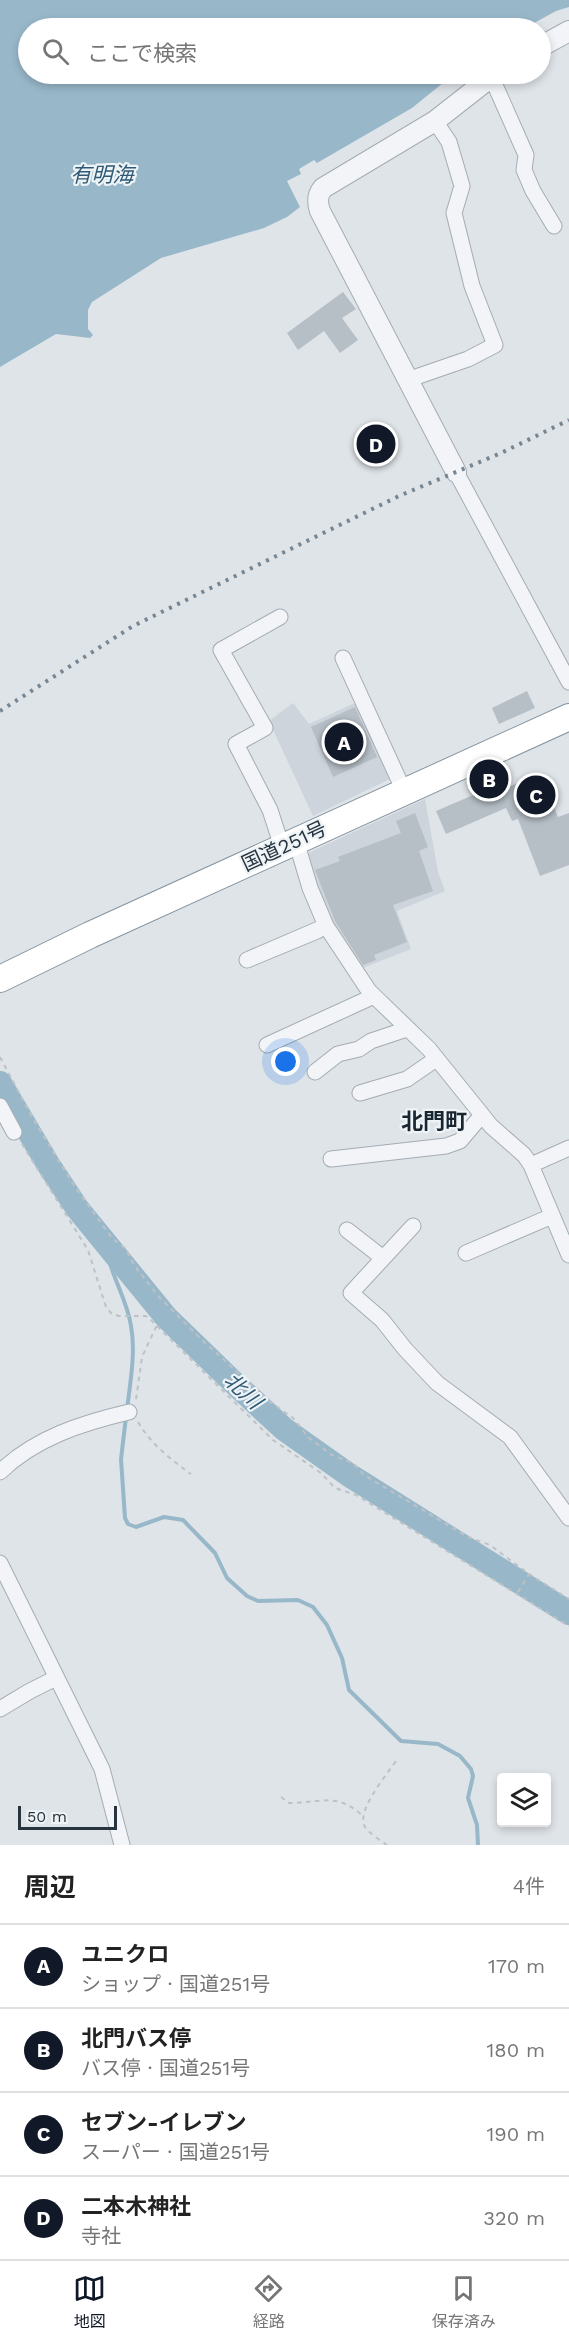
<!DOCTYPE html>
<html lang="ja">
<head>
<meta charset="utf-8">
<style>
  :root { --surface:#fff; --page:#f6f6f6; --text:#222; --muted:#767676; --line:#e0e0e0; --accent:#111827 }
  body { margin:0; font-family:"Work Sans","Noto Sans JP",sans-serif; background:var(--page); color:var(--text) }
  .controls { position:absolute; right:18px; bottom:18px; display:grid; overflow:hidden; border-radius:6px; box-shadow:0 3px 9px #0003 }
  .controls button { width:54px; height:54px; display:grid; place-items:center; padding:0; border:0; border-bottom:2px solid var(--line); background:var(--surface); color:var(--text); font:30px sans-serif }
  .scale { position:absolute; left:18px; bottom:15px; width:99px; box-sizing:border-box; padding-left:6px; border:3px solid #273440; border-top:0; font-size:16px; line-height:21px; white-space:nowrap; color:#273440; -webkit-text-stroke:4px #eef3f6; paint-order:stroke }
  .you { position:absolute; left:286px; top:1062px; width:21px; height:21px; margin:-15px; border:4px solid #fff; border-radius:50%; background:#1a73e8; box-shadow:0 0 0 9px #1a73e833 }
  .badge { display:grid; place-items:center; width:39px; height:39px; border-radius:50%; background:var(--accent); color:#fff; font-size:20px; font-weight:700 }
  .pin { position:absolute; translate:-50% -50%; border:3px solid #fff; box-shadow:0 2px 6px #0006 }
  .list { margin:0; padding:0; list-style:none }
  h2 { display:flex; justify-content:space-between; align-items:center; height:78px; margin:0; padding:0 24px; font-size:26px }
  h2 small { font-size:20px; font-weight:400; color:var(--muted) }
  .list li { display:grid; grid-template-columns:39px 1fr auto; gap:18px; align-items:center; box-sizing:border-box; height:84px; padding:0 24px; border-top:2px solid var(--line) }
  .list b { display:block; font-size:22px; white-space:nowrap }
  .list p { margin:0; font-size:20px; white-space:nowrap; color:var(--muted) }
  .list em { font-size:20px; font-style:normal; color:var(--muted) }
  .icon { flex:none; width:33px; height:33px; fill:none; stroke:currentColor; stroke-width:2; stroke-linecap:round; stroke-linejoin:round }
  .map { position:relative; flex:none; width:569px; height:1845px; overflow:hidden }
  .search { position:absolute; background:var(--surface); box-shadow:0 3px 9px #0003; left:18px; right:18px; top:18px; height:66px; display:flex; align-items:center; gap:15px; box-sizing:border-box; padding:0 21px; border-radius:33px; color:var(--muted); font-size:22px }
  .sheet { height:414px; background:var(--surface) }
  nav { display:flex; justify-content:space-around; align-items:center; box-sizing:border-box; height:84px; border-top:2px solid var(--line); background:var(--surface); font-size:16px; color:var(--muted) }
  nav a { display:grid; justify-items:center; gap:3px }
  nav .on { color:var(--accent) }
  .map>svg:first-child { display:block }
  .built { fill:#cdd4db }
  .water { fill:#98b8ca }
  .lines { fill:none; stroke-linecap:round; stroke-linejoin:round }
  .stream { stroke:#98b8ca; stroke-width:4 }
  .river { stroke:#98b8ca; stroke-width:24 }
  .building { fill:#b6bec6 }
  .minor-casing { stroke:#a4acb3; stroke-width:17 }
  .tertiary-casing { stroke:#a4acb3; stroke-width:22 }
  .trunk-casing { stroke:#8594a0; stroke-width:28 }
  .path { stroke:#bdc2c7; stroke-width:2; stroke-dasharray:4.5 4.5; stroke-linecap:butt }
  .minor { stroke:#f2f4f7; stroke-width:15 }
  .tertiary { stroke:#f2f4f7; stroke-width:20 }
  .trunk { stroke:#fff; stroke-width:26 }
  .rail { stroke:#778693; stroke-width:4; stroke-dasharray:3 6; stroke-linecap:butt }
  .labels { text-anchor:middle; stroke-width:4.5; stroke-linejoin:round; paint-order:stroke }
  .street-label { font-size:20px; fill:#273440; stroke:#eef3f6 }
  .water-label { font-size:21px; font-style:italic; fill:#2f5a76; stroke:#eef3f6 }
  .quarter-label { font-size:22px; font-weight:bold; fill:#192531; stroke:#eef3f6 }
</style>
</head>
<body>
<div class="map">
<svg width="569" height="1845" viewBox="0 0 569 1845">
  <rect width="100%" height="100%" fill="#dfe4e9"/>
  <!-- built -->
  <path class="built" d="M357 702 390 779 313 816 269 721 293 703 309 724Z
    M425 799 438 872 445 891 397 911 411 949 360 969 328 923 306 854Z"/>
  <!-- water -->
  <path class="water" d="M0 0H569V7L556 11 525 28H28V74H454L412 108 317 163 314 160 299 169 301 174 287 181 300 207 287 217 264 228 161 258 92 302 88 310V329L93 335 90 338 56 334 0 367Z"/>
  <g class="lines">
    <!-- stream -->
    <path class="stream" d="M107 1246C109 1274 127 1298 131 1326 136 1352 130 1383 127 1410
      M126 1417 121 1459 125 1518 128 1524 136 1527 164 1517 183 1520 215 1553 227 1578 247 1596 258 1601 298 1600 313 1607 327 1625 342 1658 349 1690 401 1741 438 1744 460 1756 471 1769 473 1776 468 1798 477 1825 478 1845"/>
    <!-- river -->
    <path class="river" d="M0 1083 48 1164 77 1208 166 1317 233 1382 284 1429 349 1475 569 1613"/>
  </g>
  <!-- building -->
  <path class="building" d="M343 292 356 309 342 318 358 340 340 353 324 331 298 350 287 333Z
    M527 691 535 708 499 724 492 708Z
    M355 707 377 757 333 777 311 727Z
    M540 774 558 817 569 813V865L540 876 518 819 512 821 506 808 446 834 436 811 508 780 511 786Z
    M415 813 428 847 419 851 433 891 393 905 407 942 374 955 376 960 363 965 335 921 315 870 340 861 338 857 401 833 396 821Z"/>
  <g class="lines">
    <!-- minor casing -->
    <g class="minor-casing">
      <path id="minor" d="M491 76 526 155 524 170 533 191 554 226
        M407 380 468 359 495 345 472 286 454 213 462 186 449 142 435 121
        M456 472 569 682
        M280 617 221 650 265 728 236 744 270 810 282 847
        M343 658 404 791
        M296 841 310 888 326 926 369 991 429 1049 491 1126 524 1155 531 1165 569 1255
        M326 926 317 931 247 960Z
        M267 1045 374 996
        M315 1072 338 1054 359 1049 371 1041 407 1029
        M360 1093 407 1079 436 1059
        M0 1106 14 1132
        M331 1159 446 1146 460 1141 482 1115
        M531 1165 569 1148
        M413 1226 351 1293 382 1320 405 1349 437 1383 510 1437 569 1518
        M347 1230 383 1258
        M466 1253 552 1216
        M0 1472C35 1438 82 1423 129 1412
        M0 1563 102 1769 122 1845
        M0 1709 30 1691 56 1678"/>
    </g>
    <!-- tertiary casing -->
    <g class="tertiary-casing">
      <path id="tertiary" d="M540 47 569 31
        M456 472 320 211C317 202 317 195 323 188L435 121 495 74"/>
    </g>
    <!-- trunk casing -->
    <g class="trunk-casing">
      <path id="trunk" d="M0 979 90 935 569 717"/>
    </g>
    <!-- path -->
    <path class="path" d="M0 1057 33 1119 75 1187 112 1238 126 1249 134 1265 159 1297 200 1338 269 1401 293 1418 309 1438 332 1455 353 1463 364 1475 468 1537 490 1545 529 1574 569 1599
      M22 1144 88 1250 106 1307 111 1313 119 1316H146L150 1319 273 1440 321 1473 335 1488 356 1495 569 1626
      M136 1399 142 1357 157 1325
      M138 1422C151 1444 170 1459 191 1474
      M518 1592 529 1574
      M281 1797 289 1803H295C325 1801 339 1794 363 1816
      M387 1845C380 1840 370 1834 365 1827 355 1811 389 1772 398 1758"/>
    <!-- minor -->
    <use href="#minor" class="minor"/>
    <!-- tertiary -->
    <use href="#tertiary" class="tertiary"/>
    <!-- trunk -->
    <use href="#trunk" class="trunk"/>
    <!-- rail -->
    <path class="rail" d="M0 711 133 626 399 496 501 453 569 420"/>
  </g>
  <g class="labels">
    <!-- street labels -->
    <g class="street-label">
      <text transform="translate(284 846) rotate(-25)" y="7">国道251号</text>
    </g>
    <!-- water labels -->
    <g class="water-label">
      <text x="102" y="182">有明海</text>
      <text transform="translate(243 1391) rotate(43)" y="7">北川</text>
    </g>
    <!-- quarter labels -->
    <g class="quarter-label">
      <text x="434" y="1129">北門町</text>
    </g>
  </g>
</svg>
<div class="controls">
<button><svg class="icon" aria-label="layers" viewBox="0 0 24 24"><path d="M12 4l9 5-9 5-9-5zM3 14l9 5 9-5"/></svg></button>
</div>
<div class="scale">50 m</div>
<div class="you"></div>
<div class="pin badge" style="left:344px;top:742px">A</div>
<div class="pin badge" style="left:489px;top:779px">B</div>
<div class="pin badge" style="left:536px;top:795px">C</div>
<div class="pin badge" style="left:376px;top:444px">D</div>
<div class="search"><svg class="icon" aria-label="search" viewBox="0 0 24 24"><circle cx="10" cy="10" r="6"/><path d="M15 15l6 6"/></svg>ここで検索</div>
</div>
<section class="sheet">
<h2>周辺<small>4件</small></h2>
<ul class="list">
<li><span class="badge">A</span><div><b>ユニクロ</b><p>ショップ · 国道251号</p></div><em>170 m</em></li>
<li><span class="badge">B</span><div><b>北門バス停</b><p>バス停 · 国道251号</p></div><em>180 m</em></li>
<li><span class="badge">C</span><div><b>セブン-イレブン</b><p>スーパー · 国道251号</p></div><em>190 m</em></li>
<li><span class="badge">D</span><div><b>二本木神社</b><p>寺社</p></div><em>320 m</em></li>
</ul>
</section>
<nav>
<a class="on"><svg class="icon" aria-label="map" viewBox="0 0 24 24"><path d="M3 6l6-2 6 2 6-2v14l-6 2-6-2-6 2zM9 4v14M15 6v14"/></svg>地図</a>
<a><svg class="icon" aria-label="directions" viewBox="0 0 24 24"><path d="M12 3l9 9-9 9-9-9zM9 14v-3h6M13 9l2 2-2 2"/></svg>経路</a>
<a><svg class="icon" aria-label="saved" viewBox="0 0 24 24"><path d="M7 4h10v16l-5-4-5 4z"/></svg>保存済み</a>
</nav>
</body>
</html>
